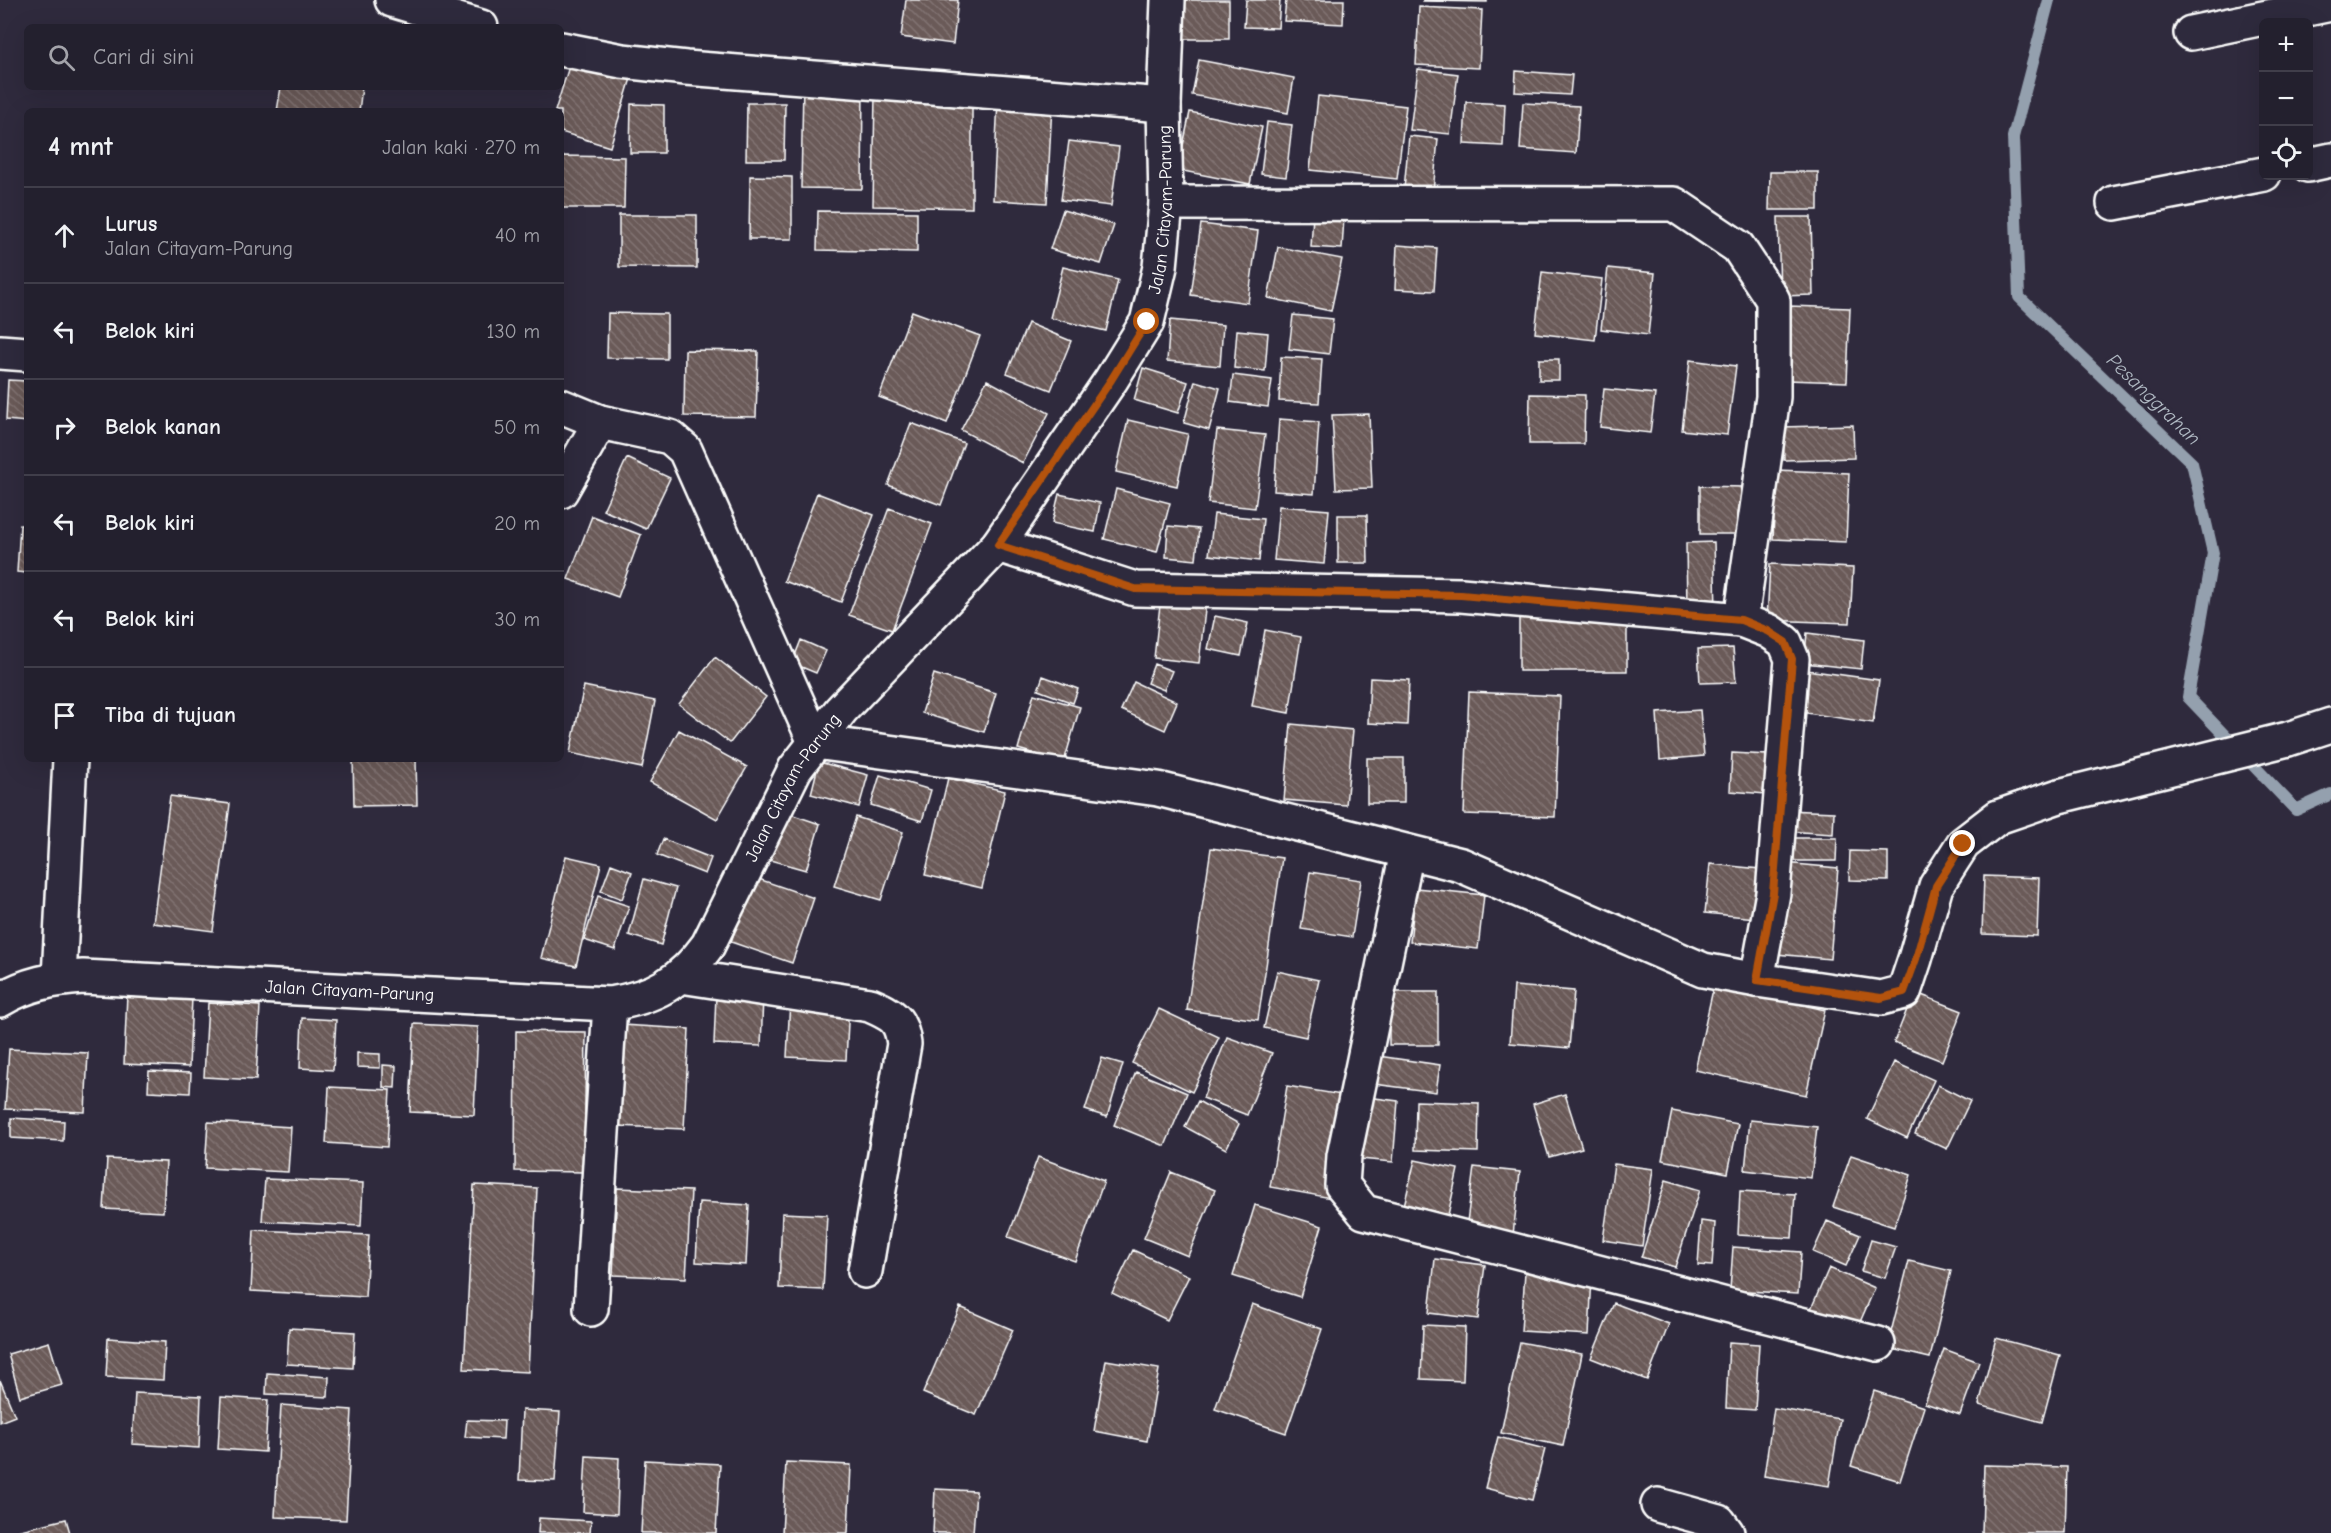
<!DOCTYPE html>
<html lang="id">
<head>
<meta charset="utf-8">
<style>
  :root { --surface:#23202e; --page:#2f2d3a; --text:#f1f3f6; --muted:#a3a3aa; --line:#403e4a }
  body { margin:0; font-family:"Comic Neue",sans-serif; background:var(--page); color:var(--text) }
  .controls { position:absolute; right:18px; top:18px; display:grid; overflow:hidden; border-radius:9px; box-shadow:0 6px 24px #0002 }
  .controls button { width:54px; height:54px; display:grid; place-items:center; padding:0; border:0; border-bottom:2px solid var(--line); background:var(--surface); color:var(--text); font:30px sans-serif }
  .stop { position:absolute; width:18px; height:18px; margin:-14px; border:4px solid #b45309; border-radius:50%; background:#fff }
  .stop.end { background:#b45309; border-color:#fff; box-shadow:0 2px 6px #0008 }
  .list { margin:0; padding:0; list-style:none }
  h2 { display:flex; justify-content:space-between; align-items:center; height:78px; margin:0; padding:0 24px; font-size:26px }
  h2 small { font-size:20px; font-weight:400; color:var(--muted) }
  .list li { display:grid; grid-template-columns:39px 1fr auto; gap:18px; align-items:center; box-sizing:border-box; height:96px; padding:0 24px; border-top:2px solid var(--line) }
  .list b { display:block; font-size:22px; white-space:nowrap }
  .list p { margin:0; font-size:20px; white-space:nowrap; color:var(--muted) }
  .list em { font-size:20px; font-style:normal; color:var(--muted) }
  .icon { flex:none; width:33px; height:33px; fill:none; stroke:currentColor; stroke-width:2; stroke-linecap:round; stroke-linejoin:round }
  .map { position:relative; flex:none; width:2331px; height:1533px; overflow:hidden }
  .search { position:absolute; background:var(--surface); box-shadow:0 6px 24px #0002; left:24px; top:24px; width:540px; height:66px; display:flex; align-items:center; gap:15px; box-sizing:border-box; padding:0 21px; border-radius:9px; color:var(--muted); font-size:22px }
  .panel { position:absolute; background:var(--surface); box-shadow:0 6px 24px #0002; left:24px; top:108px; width:540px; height:654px; border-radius:9px }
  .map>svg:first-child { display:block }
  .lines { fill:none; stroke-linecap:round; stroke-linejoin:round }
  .stream { stroke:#94a0ae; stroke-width:12 }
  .building { fill:url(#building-back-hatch); stroke:#fff; stroke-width:1.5 }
  .minor-casing { stroke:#fff; stroke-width:38 }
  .minor { stroke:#2f2a3d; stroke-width:33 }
  .route { stroke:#b45309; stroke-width:8 }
  .labels { text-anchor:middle; stroke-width:6; stroke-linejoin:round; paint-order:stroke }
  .street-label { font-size:18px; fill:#fff; stroke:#2f2a3d }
  .water-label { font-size:20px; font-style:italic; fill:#afb8c2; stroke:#2f2a3d }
</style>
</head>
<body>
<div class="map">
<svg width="2331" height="1533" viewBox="0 0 2331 1533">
  <defs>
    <pattern id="building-back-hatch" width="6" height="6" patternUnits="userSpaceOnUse" patternTransform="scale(1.5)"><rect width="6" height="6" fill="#6b5a59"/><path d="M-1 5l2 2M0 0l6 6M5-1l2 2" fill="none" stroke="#817372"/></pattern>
  </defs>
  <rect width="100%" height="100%" fill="#2f2a3d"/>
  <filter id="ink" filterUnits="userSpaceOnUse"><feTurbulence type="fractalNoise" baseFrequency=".0167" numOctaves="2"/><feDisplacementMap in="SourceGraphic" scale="12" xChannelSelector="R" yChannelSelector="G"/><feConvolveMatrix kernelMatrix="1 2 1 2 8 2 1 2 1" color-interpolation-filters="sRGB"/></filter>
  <g filter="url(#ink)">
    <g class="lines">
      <!-- stream -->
      <path class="stream" d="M2049 0 2013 137 2019 297 2192 463 2213 553 2188 697 2296 810 2331 794"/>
    </g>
    <!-- building -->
    <path class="building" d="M906 0H958L953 44 901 37Z
      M1183 0H1229V39H1183Z
      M1246 0H1280L1278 28 1244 27Z
      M1286 0H1344L1343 24 1284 21Z
      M1423 0H1487V2L1423 1Z
      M1419 7 1482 10 1479 68 1416 65Z
      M572 57 632 75 610 147 561 132V111H555Z
      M1199 60 1294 78 1288 113 1192 95Z
      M1418 69 1458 74 1450 134 1410 130Z
      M1516 71 1572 75 1570 95 1515 92Z
      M803 85 863 86 862 189 801 188Z
      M281 87H362L359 111H277Z
      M875 95 972 96V208L873 206Z
      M1318 96 1406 106 1397 179 1310 170Z
      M998 101 1052 104 1047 203 993 200Z
      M1466 102 1505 104 1503 146 1464 144Z
      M747 103H785L784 160H746Z
      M1523 103 1579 106 1576 153 1520 149Z
      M631 104 664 105V153H630Z
      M1190 112 1262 127 1250 184 1178 170Z
      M1267 122 1292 125 1286 177 1261 174Z
      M1409 136 1438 139 1433 192 1404 189Z
      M1069 141 1119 147 1111 206 1061 200Z
      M561 156 625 157 624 208H561Z
      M1770 172H1818V210H1769Z
      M750 176 792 177V239H749Z
      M1063 210 1114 225 1101 264 1050 249Z
      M818 211 917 212V252L817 250Z
      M619 215H697V268L619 267Z
      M1313 215 1344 217 1342 249 1311 247Z
      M1778 217H1811L1813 295 1780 296Z
      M1201 224 1258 231 1248 303 1191 295Z
      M1397 245 1437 248 1434 291 1395 289Z
      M1278 247 1342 259 1331 311 1268 298Z
      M1063 267 1118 280 1106 331 1050 318Z
      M1608 268 1655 273 1648 335 1601 329Z
      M1542 272 1602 279 1595 340 1535 333Z
      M1788 306 1850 308 1847 382 1786 380Z
      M912 311 980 336 947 423 879 397Z
      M608 313 667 314V359L607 358Z
      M1293 315 1333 319 1329 354 1289 349Z
      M1170 320 1223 325 1220 366 1167 361Z
      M1028 323 1071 341 1051 390 1007 373Z
      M1237 330 1268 333 1265 371 1234 368Z
      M685 350 758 351 756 417 684 416Z
      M1281 357 1322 359 1319 403 1279 401Z
      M1539 359H1559V380H1539Z
      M1690 360 1736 366 1727 435 1682 430Z
      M1143 368 1188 382 1178 413 1134 400Z
      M1233 375 1272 380 1268 407 1230 402Z
      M8 380 27 381V422L6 420Z
      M987 380 1049 413 1023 463 961 430Z
      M1195 381 1220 388 1209 430 1184 423Z
      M1604 389 1655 394 1650 433 1600 427Z
      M1530 394 1585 395 1584 444H1529Z
      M1369 414 1372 488 1336 489 1332 415Z
      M1279 419 1319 422 1314 494 1274 491Z
      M1128 420 1188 434 1177 486 1116 472Z
      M911 423 964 443 941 505 888 485Z
      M1853 425 1854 458 1784 460 1783 427Z
      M1217 430 1265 435 1255 508 1208 503Z
      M627 458 670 478 646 529 603 510Z
      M1776 470 1849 473 1846 542 1773 539Z
      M1700 486 1743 487V534H1700Z
      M1116 489 1170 503 1157 552 1104 539Z
      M817 493 874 515 841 602 784 581Z
      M1059 494 1100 503 1095 532 1052 523Z
      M1279 506 1329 510 1324 564 1274 560Z
      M889 508 932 524 892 630 849 615Z
      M1214 514 1263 519 1259 561 1209 555Z
      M1338 515H1367L1368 563H1338Z
      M592 516 641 535 618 597 568 579Z
      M20 525H27V573L17 572Z
      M1168 526 1199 529 1196 560 1166 557Z
      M1714 542 1716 609H1687L1686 543Z
      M1770 564 1853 568 1850 623 1767 620Z
      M1161 596 1206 601 1199 663 1154 658Z
      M1215 616 1248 623 1241 656 1208 649Z
      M1519 618H1627V671H1519Z
      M1265 630 1301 637 1289 713 1252 706Z
      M1807 633 1864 640 1861 669 1804 663Z
      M801 640 826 651 816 673 792 663Z
      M1733 648 1736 682 1700 683 1698 649Z
      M715 657 766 697 730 743 679 704Z
      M1154 664 1172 671 1164 690 1147 683Z
      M1799 669 1879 680 1873 723 1794 711Z
      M934 674 996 693 984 732 922 713Z
      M1043 676 1078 689 1073 703 1038 690Z
      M1370 678 1409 680 1407 725 1368 723Z
      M1134 682 1177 702 1165 730 1121 710Z
      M584 686 655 701 642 768 570 753Z
      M1469 692 1560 696 1555 817 1464 814Z
      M1034 694 1080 707 1064 762 1018 749Z
      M1700 710 1704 756 1660 760 1657 713Z
      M1291 724 1353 730 1346 805 1284 800Z
      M679 730 747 767 717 819 650 782Z
      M1732 753 1768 755 1766 794 1730 791Z
      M1367 758H1404V803H1367Z
      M353 759H416L417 805 354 806Z
      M819 762 868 775 859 807 811 794Z
      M880 775 931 790 922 821 871 805Z
      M948 778 1005 791 982 888 925 875Z
      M170 796 230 804 213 931 153 923Z
      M1785 810 1834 812 1833 834 1785 831Z
      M784 812 820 824 806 870 770 860Z
      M856 817 903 832 881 900 834 886Z
      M1785 838H1837L1836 861H1785Z
      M663 839 711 858 705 874 657 855Z
      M1211 848 1282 858 1258 1020 1187 1010Z
      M1850 851 1888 852V881L1849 880Z
      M566 856 601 864 576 966 541 958Z
      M1784 863 1838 868 1830 959 1776 954Z
      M611 864 632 872 622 899 601 891Z
      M1710 864 1760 869 1756 918 1705 913Z
      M1310 872 1361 880 1352 937 1301 929Z
      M1984 876 2039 878 2037 936 1982 934Z
      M753 877 814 898 792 963 731 942Z
      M644 879 676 888 661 945 629 935Z
      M1416 888 1484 895 1478 949 1410 942Z
      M598 896 629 906 615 950 584 940Z
      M1277 971 1319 980 1306 1037 1264 1028Z
      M1714 985 1825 1010 1806 1095 1695 1070Z
      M1514 986 1574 991 1569 1048 1510 1043Z
      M1389 992H1438V1045H1389Z
      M1914 992 1962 1011 1942 1061 1894 1042Z
      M127 994 192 997 189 1067 124 1064Z
      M716 995 763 997 761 1046 714 1044Z
      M790 1000 849 1004 846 1060 787 1057Z
      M208 1003 260 1006 256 1080 204 1077Z
      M1159 1009 1219 1037 1192 1092 1132 1063Z
      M302 1018 336 1020 333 1070 300 1068Z
      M414 1024 478 1027 474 1115 410 1112Z
      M622 1025 689 1029 684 1129 617 1126Z
      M516 1031 586 1032 584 1172 515 1171Z
      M1227 1037 1272 1053 1247 1115 1203 1098Z
      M9 1049 88 1053 85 1112 5 1109Z
      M357 1053 380 1054V1068L357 1067Z
      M1378 1056 1440 1065 1436 1092 1374 1084Z
      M1102 1058 1123 1064 1107 1117 1085 1110Z
      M1894 1062 1934 1080 1907 1138 1867 1119Z
      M383 1065 396 1066 395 1088 383 1087Z
      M149 1071 191 1073 190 1093 148 1091Z
      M1136 1072 1187 1093 1165 1146 1114 1125Z
      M1938 1085 1970 1101 1947 1149 1915 1134Z
      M1287 1086 1348 1096 1331 1198 1270 1187Z
      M329 1087 390 1090 387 1147 326 1143Z
      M1565 1094 1582 1148 1549 1157 1533 1104Z
      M1367 1097 1398 1101 1393 1162 1360 1159Z
      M1198 1101 1239 1124 1226 1149 1185 1127Z
      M1416 1101 1479 1103 1478 1152 1415 1150Z
      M1672 1111 1738 1124 1728 1173 1662 1160Z
      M11 1118 64 1121 63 1141 11 1138Z
      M1750 1120 1817 1127 1811 1178 1745 1170Z
      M208 1122 291 1127 288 1172 205 1168Z
      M1851 1155 1911 1175 1894 1227 1833 1207Z
      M1038 1157 1104 1181 1075 1261 1008 1237Z
      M107 1159 166 1162 163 1212 104 1209Z
      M1415 1160 1458 1169 1446 1224 1402 1214Z
      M1614 1164 1653 1169 1642 1246 1603 1240Z
      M1474 1167 1520 1172 1513 1235 1466 1230Z
      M1171 1172 1215 1190 1188 1256 1144 1238Z
      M265 1179 363 1183 361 1226 262 1221Z
      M1666 1180 1700 1190 1675 1267 1641 1257Z
      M474 1185 537 1188 528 1372 464 1369Z
      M617 1188 691 1191 686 1278 613 1275Z
      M1740 1191 1795 1194 1792 1238 1738 1235Z
      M699 1202 749 1205 746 1265 696 1262Z
      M1255 1205 1322 1226 1300 1297 1233 1276Z
      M782 1213 827 1215 823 1290 779 1288Z
      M1701 1221 1715 1223 1712 1266 1698 1265Z
      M1827 1221 1860 1235 1846 1266 1813 1252Z
      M254 1230 369 1235 365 1297 251 1291Z
      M1871 1240 1896 1247 1885 1278 1861 1271Z
      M1733 1247 1801 1252 1798 1294 1730 1290Z
      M1133 1250 1189 1276 1167 1320 1112 1293Z
      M1435 1259 1485 1265 1478 1319 1429 1313Z
      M1909 1261 1951 1271 1930 1358 1887 1348Z
      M1829 1268 1875 1288 1856 1331 1810 1311Z
      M1525 1272 1592 1276 1589 1335 1521 1331Z
      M1614 1303 1669 1324 1647 1380 1591 1358Z
      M1252 1304 1322 1329 1286 1433 1215 1409Z
      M960 1307 1013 1330 976 1415 923 1393Z
      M1423 1325 1465 1327 1463 1381 1421 1379Z
      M289 1328 355 1332 353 1368 287 1364Z
      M108 1338 165 1342 163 1380 106 1377Z
      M1996 1338 2060 1355 2042 1422 1979 1405Z
      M49 1342 62 1385 20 1397 8 1354Z
      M1520 1342 1582 1354 1563 1446 1501 1433Z
      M1729 1342 1759 1344 1755 1410 1726 1408Z
      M1944 1349 1979 1362 1960 1415 1925 1403Z
      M1106 1360 1159 1369 1147 1441 1094 1431Z
      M267 1373 329 1377 328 1397 266 1394Z
      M0 1380 15 1416 0 1422Z
      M1874 1391 1924 1407 1900 1481 1851 1466Z
      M135 1393 201 1396 199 1448 132 1444Z
      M221 1397 268 1400 265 1452 218 1449Z
      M281 1405 352 1410 346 1520 275 1517Z
      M1774 1408 1840 1419 1829 1486 1764 1476Z
      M522 1410 560 1412 555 1481 519 1480Z
      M467 1420 504 1421 503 1439 465 1437Z
      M1498 1437 1545 1449 1532 1500 1485 1488Z
      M586 1456 619 1458 617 1514 583 1512Z
      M645 1460 720 1464 716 1533H641Z
      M786 1462 851 1465 848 1533H782Z
      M1984 1465 2067 1467 2065 1533H1982Z
      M935 1489 976 1491 973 1533H933Z
      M539 1518 591 1521 590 1533H538Z
      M66 1519 70 1533H9Z"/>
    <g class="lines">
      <!-- minor casing -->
      <g class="minor-casing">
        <g id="minor">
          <path d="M392 0 481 27"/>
          <path d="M2191 33 2331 4"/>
          <path d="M561 49 622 61 686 68 1164 105"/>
          <path d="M2308 165 2331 160"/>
          <path d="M2114 203 2264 174"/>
          <path d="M0 352 27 354"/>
          <path d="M561 406 600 422 670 437 685 450 815 742 1158 789 1461 865 1703 970 1757 980 1773 893 1792 659 1785 642 1769 631 1741 620"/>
          <path d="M561 491 600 422"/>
          <path d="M998 545 1135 589 1461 595 1741 620 1773 397V300L1738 247 1674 204 1166 203"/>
          <path d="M1407 852 1344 1156 1342 1185 1364 1212 1878 1344"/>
          <path d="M681 976 870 1005C893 1015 901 1019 904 1044L865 1271"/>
          <path d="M59 978 70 759"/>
          <path d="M1757 980 1881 998 1904 992 1915 959 1936 886 1963 844 1998 817 2059 796 2288 739 2331 725"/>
          <path id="s1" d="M0 1000C26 984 53 979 83 977L610 1004C655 997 681 982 708 945L795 769 841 710 998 545 1111 380 1147 322 1160 267 1166 203 1164 105 1168 0"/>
          <path d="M591 1309 610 1004"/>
          <path d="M1658 1505 1719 1522 1727 1533"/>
        </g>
      </g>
      <!-- minor -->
      <use href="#minor" class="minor"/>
    </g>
  </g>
  <g class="lines" filter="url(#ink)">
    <!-- route -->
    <path class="route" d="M1147 322 1111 380 998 545 1135 589 1461 595 1741 620 1768 631 1785 642 1792 659 1773 893 1757 980 1881 998 1904 992 1916 959 1936 886 1963 844"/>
  </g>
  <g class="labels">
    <!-- street labels -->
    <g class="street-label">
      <text dy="6" stroke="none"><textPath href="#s1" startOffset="1614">Jalan Citayam-Parung</textPath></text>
      <text dy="6" stroke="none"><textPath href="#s1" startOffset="912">Jalan Citayam-Parung</textPath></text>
      <text dy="6" stroke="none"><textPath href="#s1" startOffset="354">Jalan Citayam-Parung</textPath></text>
    </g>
    <!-- water labels -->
    <g class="water-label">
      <text transform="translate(2154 399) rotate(44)" y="7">Pesanggrahan</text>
    </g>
  </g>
</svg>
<div class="controls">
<button>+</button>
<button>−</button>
<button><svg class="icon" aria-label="locate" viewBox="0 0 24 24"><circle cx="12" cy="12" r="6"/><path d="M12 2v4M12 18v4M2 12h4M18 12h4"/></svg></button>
</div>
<div class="stop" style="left:1147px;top:322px"></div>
<div class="stop end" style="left:1963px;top:844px"></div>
<div class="search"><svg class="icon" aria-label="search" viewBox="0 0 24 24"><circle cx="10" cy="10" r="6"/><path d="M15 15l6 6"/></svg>Cari di sini</div>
<section class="panel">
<h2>4 mnt<small>Jalan kaki · 270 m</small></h2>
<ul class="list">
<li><svg class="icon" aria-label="ahead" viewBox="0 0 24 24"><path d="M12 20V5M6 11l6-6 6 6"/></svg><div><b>Lurus</b><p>Jalan Citayam-Parung</p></div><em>40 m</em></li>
<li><svg class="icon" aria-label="left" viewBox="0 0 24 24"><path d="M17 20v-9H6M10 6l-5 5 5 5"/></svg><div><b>Belok kiri</b></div><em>130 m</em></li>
<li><svg class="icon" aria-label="right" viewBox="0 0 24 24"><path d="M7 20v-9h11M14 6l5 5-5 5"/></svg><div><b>Belok kanan</b></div><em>50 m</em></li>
<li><svg class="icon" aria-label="left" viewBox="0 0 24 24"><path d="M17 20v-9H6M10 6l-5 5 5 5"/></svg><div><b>Belok kiri</b></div><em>20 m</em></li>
<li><svg class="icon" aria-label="left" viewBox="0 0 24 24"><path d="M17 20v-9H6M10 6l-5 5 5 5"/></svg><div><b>Belok kiri</b></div><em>30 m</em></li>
<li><svg class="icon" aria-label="arrive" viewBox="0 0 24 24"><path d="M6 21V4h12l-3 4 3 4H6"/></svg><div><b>Tiba di tujuan</b></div></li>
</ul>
</section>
</div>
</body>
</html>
